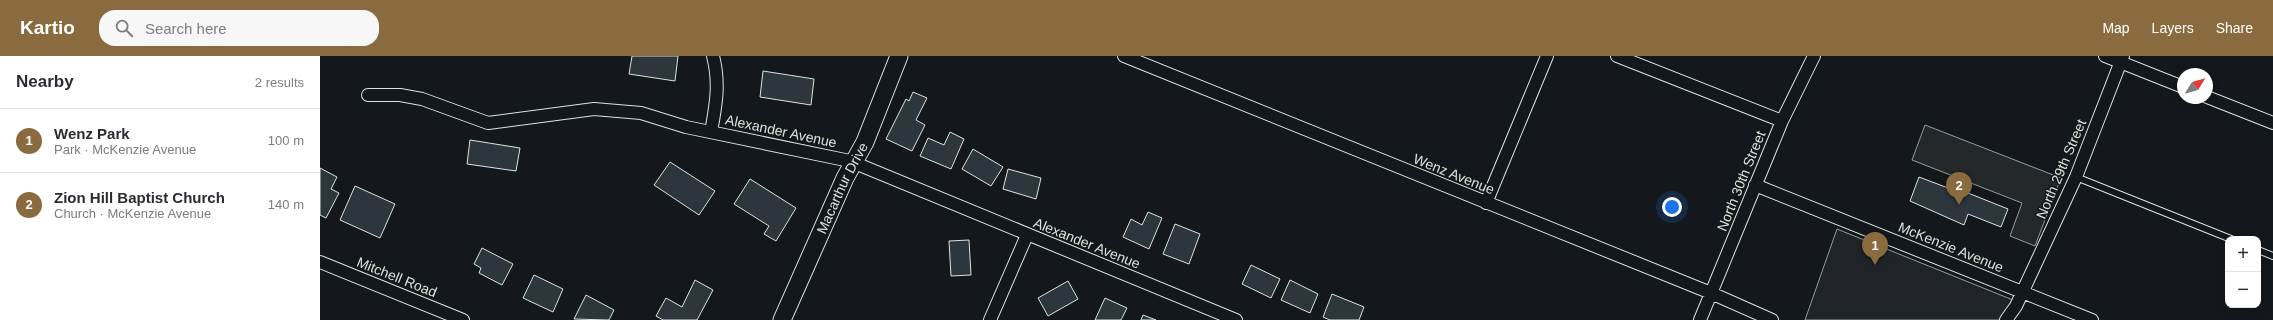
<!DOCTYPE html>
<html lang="en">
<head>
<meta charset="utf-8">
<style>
  :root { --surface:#fff; --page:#f7f7f7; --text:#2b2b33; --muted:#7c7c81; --line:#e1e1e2; --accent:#8a6a3f }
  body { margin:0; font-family:Helvetica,sans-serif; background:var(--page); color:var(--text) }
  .controls { position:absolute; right:12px; bottom:12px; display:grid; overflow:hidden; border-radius:8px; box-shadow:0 2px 10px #0003 }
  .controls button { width:36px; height:36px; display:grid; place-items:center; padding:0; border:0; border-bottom:1px solid var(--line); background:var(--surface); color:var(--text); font:20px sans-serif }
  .compass { position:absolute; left:1857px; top:12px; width:36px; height:36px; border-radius:50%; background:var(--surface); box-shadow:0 2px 10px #0003; rotate:53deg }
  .you { position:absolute; left:1352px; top:151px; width:14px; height:14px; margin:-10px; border:3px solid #fff; border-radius:50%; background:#1a73e8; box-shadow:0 0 0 6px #1a73e833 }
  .badge { display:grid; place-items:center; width:26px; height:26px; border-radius:50%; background:var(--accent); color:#fff; font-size:13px; font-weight:700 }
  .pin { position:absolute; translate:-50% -33px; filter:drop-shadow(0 1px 2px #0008) }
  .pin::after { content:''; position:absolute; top:21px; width:14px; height:12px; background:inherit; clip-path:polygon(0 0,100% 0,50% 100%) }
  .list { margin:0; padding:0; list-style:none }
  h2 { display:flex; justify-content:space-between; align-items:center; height:52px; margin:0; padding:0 16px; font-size:17px }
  h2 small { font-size:13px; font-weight:400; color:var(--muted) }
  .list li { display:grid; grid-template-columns:26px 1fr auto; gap:12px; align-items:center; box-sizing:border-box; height:64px; padding:0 16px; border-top:1px solid var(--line) }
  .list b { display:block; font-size:15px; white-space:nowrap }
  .list p { margin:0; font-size:13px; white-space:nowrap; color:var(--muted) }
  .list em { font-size:13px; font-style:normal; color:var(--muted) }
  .icon { flex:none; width:22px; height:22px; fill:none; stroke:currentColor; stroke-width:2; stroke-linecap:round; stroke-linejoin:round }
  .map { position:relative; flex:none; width:1953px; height:264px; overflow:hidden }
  header { display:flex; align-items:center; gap:24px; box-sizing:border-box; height:56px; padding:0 20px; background:var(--accent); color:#fff }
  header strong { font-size:19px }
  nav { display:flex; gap:22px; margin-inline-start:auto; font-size:14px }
  .search { width:280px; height:36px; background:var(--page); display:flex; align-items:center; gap:10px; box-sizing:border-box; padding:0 14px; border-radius:16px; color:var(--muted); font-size:15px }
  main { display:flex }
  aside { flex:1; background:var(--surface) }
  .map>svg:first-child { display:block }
  .green { fill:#202428; stroke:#939e99 }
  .parking { fill:#24282b; stroke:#939e99 }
  .building { fill:#2c363c; stroke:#d8e6dc }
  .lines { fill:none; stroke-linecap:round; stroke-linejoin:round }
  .service-casing { stroke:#d8e6dc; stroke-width:8 }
  .minor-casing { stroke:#d8e6dc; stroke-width:14 }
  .secondary-casing { stroke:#d8e6dc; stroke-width:19 }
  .service { stroke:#14181c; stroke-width:6 }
  .minor { stroke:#14181c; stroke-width:12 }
  .secondary { stroke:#14181c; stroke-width:17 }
  .labels { text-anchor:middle; stroke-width:3; stroke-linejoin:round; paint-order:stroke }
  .street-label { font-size:14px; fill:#d8e6dc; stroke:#14181c }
</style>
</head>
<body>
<header>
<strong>Kartio</strong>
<div class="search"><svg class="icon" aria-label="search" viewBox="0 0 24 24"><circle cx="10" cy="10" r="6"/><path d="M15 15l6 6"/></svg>Search here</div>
<nav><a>Map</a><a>Layers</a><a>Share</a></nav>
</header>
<main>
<aside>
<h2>Nearby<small>2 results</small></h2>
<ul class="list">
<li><span class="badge">1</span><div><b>Wenz Park</b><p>Park · McKenzie Avenue</p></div><em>100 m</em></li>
<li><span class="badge">2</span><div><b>Zion Hill Baptist Church</b><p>Church · McKenzie Avenue</p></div><em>140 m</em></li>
</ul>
</aside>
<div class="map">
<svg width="1953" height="264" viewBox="0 0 1953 264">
  <rect width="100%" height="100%" fill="#14181c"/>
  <!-- green -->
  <path class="green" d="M1517 173 1693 244 1683 264H1485Z"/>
  <!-- parking -->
  <path class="parking" d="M1605 69 1741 122 1715 190 1690 180 1702 147 1592 104Z"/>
  <!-- building -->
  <path class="building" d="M312 0H358L355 25 309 18Z
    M443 15 494 23 491 49 440 41Z
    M593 36 607 42 596 64 605 69 592 95 566 83 586 43 589 45Z
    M630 76 644 83 631 113 600 100 608 82 624 89Z
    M150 84 200 92 196 115 147 108Z
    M653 93 683 111 671 130 642 113Z
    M350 106 395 135 379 159 334 129Z
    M0 112 17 121 11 133 19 137 6 162 0 159Z
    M688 113 721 122 716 143 683 133Z
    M1599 121 1636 135 1638 133 1688 153 1681 171 1648 158 1644 169 1590 145Z
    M430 123 476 152 456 185 444 178 449 170 414 148Z
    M35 130 75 148 60 182 20 164Z
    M828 156 842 162 829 193 803 181 811 163 822 169Z
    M855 168 880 178 869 208 843 198Z
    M649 184 651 219 631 220 629 185Z
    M162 192 193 208 182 229 159 217 161 212 154 208Z
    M931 209 960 223 951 242 922 228Z
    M214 219 243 233 233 256 203 242Z
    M375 224 393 234 377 264H343L336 260 346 242 362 251Z
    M970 224 998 238 990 257 961 244Z
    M748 225 758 243 728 260 718 242Z
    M1012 238 1044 251 1039 264H1010L1003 261Z
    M266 239 294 254 289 264 254 263Z
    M785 242 807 252 801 264H775Z
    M823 259 836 264H821Z"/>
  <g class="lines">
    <!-- service casing -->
    <g class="service-casing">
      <path id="service" d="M1756 121 1911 183
        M1938 194 1953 200"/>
    </g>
    <!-- minor casing -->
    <g class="minor-casing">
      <path id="minor" d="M804 0 1391 237 1452 264
        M1297 0 1462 65
        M1785 0 1863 31
        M48 39H80L102 43 168 67 274 53 321 57 366 71 530 105 916 264
        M1887 41 1953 67
        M391 76C396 49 400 27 393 0
        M1435 129 1772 264
        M1166 147 1227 0
        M0 206 143 264
        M670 264 707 179
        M1380 264 1462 65 1494 0
        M1686 264 1696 250 1756 121 1803 0"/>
    </g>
    <!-- secondary casing -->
    <g class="secondary-casing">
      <g id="secondary">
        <path id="s1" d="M462 264 525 122 545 86 579 0"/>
      </g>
    </g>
    <!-- service -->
    <use href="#service" class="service"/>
    <!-- minor -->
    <use href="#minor" class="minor"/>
    <!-- secondary -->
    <use href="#secondary" class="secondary"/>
  </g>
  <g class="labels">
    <!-- street labels -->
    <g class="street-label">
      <text transform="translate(461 75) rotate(12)" y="5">Alexander Avenue</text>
      <text transform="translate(1741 113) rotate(-67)" y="5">North 29th Street</text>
      <text transform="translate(1134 118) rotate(22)" y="5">Wenz Avenue</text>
      <text transform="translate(1421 125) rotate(-68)" y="5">North 30th Street</text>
      <text dy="5" stroke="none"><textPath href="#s1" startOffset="145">Macarthur Drive</textPath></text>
      <text transform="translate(767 187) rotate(22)" y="5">Alexander Avenue</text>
      <text transform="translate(1631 191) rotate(22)" y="5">McKenzie Avenue</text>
      <text transform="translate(77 221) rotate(22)" y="5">Mitchell Road</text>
    </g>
  </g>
</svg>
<div class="controls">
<button>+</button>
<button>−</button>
</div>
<svg class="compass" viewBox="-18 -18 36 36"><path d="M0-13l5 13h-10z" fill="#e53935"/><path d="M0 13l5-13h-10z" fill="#7c7c81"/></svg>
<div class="you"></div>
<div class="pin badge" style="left:1555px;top:209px">1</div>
<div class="pin badge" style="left:1639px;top:149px">2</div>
</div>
</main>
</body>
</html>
